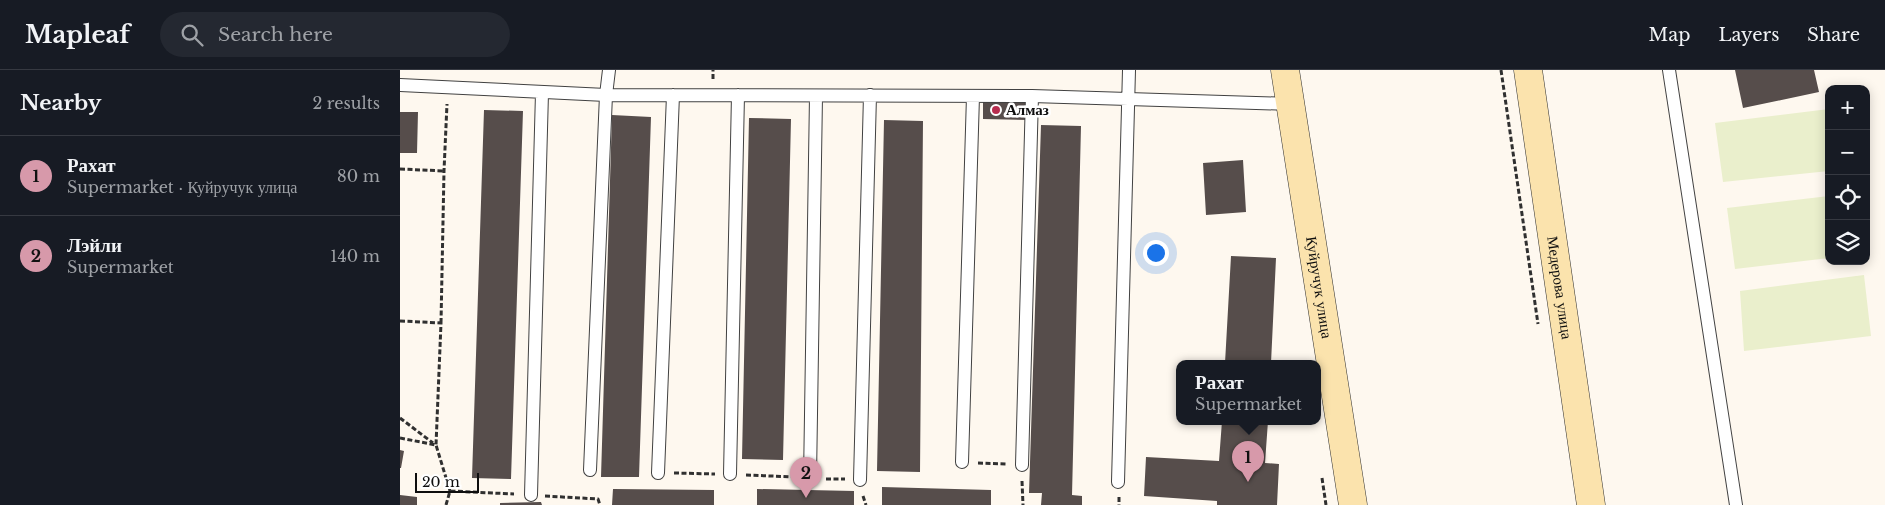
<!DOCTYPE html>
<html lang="en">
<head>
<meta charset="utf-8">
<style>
  :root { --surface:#171b24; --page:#242831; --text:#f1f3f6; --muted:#9ea1a6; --line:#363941; --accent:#d799aa }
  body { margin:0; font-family:"Libre Baskerville",serif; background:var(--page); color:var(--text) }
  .controls { position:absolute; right:15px; top:15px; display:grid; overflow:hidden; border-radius:10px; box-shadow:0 2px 12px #0003 }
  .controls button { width:45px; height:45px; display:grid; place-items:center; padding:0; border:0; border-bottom:1px solid var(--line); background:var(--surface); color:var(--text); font:25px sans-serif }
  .scale { position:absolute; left:15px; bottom:12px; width:64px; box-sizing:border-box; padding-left:5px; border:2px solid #0e0e0e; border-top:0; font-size:14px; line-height:18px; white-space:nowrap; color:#0e0e0e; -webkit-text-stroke:4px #fff; paint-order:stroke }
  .you { position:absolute; left:755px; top:182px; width:18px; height:18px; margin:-12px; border:4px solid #fff; border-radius:50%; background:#1a73e8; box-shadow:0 0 0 8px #1a73e833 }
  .badge { display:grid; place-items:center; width:32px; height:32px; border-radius:50%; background:var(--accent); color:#111; font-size:16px; font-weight:700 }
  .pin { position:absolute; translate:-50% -41px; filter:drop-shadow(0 1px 2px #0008) }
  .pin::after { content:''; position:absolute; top:26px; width:18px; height:15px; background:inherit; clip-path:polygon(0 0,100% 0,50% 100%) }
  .popup { position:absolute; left:776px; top:290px; width:145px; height:65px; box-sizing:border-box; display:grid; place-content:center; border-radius:10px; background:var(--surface); filter:drop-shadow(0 1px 4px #0005); font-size:16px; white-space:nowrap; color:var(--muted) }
  .popup b { font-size:19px; color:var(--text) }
  .popup::after { content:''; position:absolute; left:50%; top:100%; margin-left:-10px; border:10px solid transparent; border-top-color:var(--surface) }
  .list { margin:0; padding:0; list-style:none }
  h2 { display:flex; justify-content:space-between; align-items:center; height:65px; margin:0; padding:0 20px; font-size:21px }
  h2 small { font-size:16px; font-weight:400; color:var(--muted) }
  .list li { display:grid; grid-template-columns:32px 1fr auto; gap:15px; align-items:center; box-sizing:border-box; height:80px; padding:0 20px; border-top:1px solid var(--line) }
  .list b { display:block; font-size:19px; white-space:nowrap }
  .list p { margin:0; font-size:16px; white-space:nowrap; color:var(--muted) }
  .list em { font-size:16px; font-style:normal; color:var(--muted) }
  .icon { flex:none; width:28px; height:28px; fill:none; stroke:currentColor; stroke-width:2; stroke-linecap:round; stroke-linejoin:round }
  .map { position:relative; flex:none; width:1485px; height:435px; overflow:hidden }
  header { display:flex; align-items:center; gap:30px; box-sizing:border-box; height:70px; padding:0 25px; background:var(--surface); border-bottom:1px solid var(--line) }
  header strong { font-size:24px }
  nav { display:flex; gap:28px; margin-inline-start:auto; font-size:18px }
  .search { width:350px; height:45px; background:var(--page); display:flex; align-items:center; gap:12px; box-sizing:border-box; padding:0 18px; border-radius:28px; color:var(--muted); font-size:19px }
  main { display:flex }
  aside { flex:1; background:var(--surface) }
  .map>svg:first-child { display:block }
  .pitch { fill:#eaefcc }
  .building { fill:#564d4b }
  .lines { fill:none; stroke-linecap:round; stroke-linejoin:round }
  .lane-casing { stroke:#414141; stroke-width:14 }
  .secondary-casing { stroke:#303030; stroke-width:29 }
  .path { stroke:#303030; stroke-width:3; stroke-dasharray:5 2.5; stroke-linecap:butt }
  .lane { stroke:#fff; stroke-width:12 }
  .secondary { stroke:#fbe3ad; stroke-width:28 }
  .poi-dot { fill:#b72c4e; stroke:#fff; stroke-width:2 }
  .labels { text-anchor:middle; stroke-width:5; stroke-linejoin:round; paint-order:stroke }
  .poi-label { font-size:15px; font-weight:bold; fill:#0e0e0e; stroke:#fff; text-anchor:start }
  .street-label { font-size:15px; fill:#0e0e0e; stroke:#fff }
</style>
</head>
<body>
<header>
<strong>Mapleaf</strong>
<div class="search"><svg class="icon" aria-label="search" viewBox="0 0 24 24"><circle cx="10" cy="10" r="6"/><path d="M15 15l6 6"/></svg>Search here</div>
<nav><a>Map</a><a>Layers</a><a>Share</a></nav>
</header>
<main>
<aside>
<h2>Nearby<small>2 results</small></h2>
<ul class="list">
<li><span class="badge">1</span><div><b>Рахат</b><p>Supermarket · Куйручук улица</p></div><em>80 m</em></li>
<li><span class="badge">2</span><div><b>Лэйли</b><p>Supermarket</p></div><em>140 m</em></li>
</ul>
</aside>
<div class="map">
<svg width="1485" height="435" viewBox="0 0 1485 435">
  <rect width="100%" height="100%" fill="#fef8ef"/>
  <!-- pitch -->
  <path class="pitch" d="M1429 39V101L1323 112 1315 53Z
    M1429 126V188L1335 199 1327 138Z
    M1464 205 1471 266 1344 281 1340 221Z"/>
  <!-- building -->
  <path class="building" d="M1335 0H1414L1419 22 1343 38Z
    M583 30 629 31V50L583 49Z
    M84 40 123 41 111 409 72 408Z
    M0 42H18L17 83H0Z
    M212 45 251 47 239 407H201Z
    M349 48 391 49 383 390 342 389Z
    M484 50 523 51 520 402 477 401Z
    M641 55 681 56 672 425 682 426V435H641L642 423H629Z
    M843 90 846 142 806 145 803 93Z
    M831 186 876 188 871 293H825Z
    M822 351H868L865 393 879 394 877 435H817V431L744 426 746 387 819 391Z
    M0 380 4 381 1 398H0Z
    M482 417 591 420V435H482Z
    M213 419 314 420V435H212Z
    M357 419 454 421V435H357Z
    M0 425 17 427V435H0Z
    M141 432 142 435H100V433Z"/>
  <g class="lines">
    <!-- lane casing -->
    <g class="lane-casing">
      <path id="lane" d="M1269 0 1336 435
        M0 15 206 25 632 26 891 34
        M562 392 573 26
        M622 395 632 26
        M190 400 206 25 209 0
        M258 403 273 25
        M330 404 338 25
        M410 408 416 26
        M460 410 470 25
        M718 412 729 0
        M131 425 142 23"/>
    </g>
    <!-- secondary casing -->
    <g class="secondary-casing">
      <g id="secondary">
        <path id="s1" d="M885 0 953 435"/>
        <path id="s2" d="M1128 0 1191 435"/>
      </g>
    </g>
    <!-- path -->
    <path class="path" d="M1101 0 1138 254
      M313 9V0
      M0 99 44 101
      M0 251 41 253 36 375
      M41 253 44 101 47 34
      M0 348 33 373
      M0 368 36 375 50 421
      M578 393 607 394
      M274 403 315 404
      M346 405 395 407
      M922 408 926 435
      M426 409H445
      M622 411 623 435
      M145 426 198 429 200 435
      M463 426 466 435
      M719 427V435
      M46 435 50 421 114 424"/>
    <!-- lane -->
    <use href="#lane" class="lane"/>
    <!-- secondary -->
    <use href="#secondary" class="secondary"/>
  </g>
  <!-- markers -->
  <circle class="poi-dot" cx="596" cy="40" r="5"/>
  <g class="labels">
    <!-- poi labels -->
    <g class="poi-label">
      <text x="606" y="45">Алмаз</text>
    </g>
    <!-- street labels -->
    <g class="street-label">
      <text dy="5" stroke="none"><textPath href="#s1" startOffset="220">Куйручук улица</textPath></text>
      <text dy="5" stroke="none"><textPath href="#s2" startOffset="220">Медерова улица</textPath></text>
    </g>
  </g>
</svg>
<div class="controls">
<button>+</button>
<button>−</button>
<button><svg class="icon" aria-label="locate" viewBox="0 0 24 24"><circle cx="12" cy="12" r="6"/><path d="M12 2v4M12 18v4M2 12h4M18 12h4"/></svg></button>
<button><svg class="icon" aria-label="layers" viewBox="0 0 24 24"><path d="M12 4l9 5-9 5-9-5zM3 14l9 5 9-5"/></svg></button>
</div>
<div class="scale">20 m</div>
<div class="you"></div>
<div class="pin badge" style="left:848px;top:412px">1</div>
<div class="popup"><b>Рахат</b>Supermarket</div>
<div class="pin badge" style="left:406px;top:428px">2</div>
</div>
</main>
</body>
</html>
